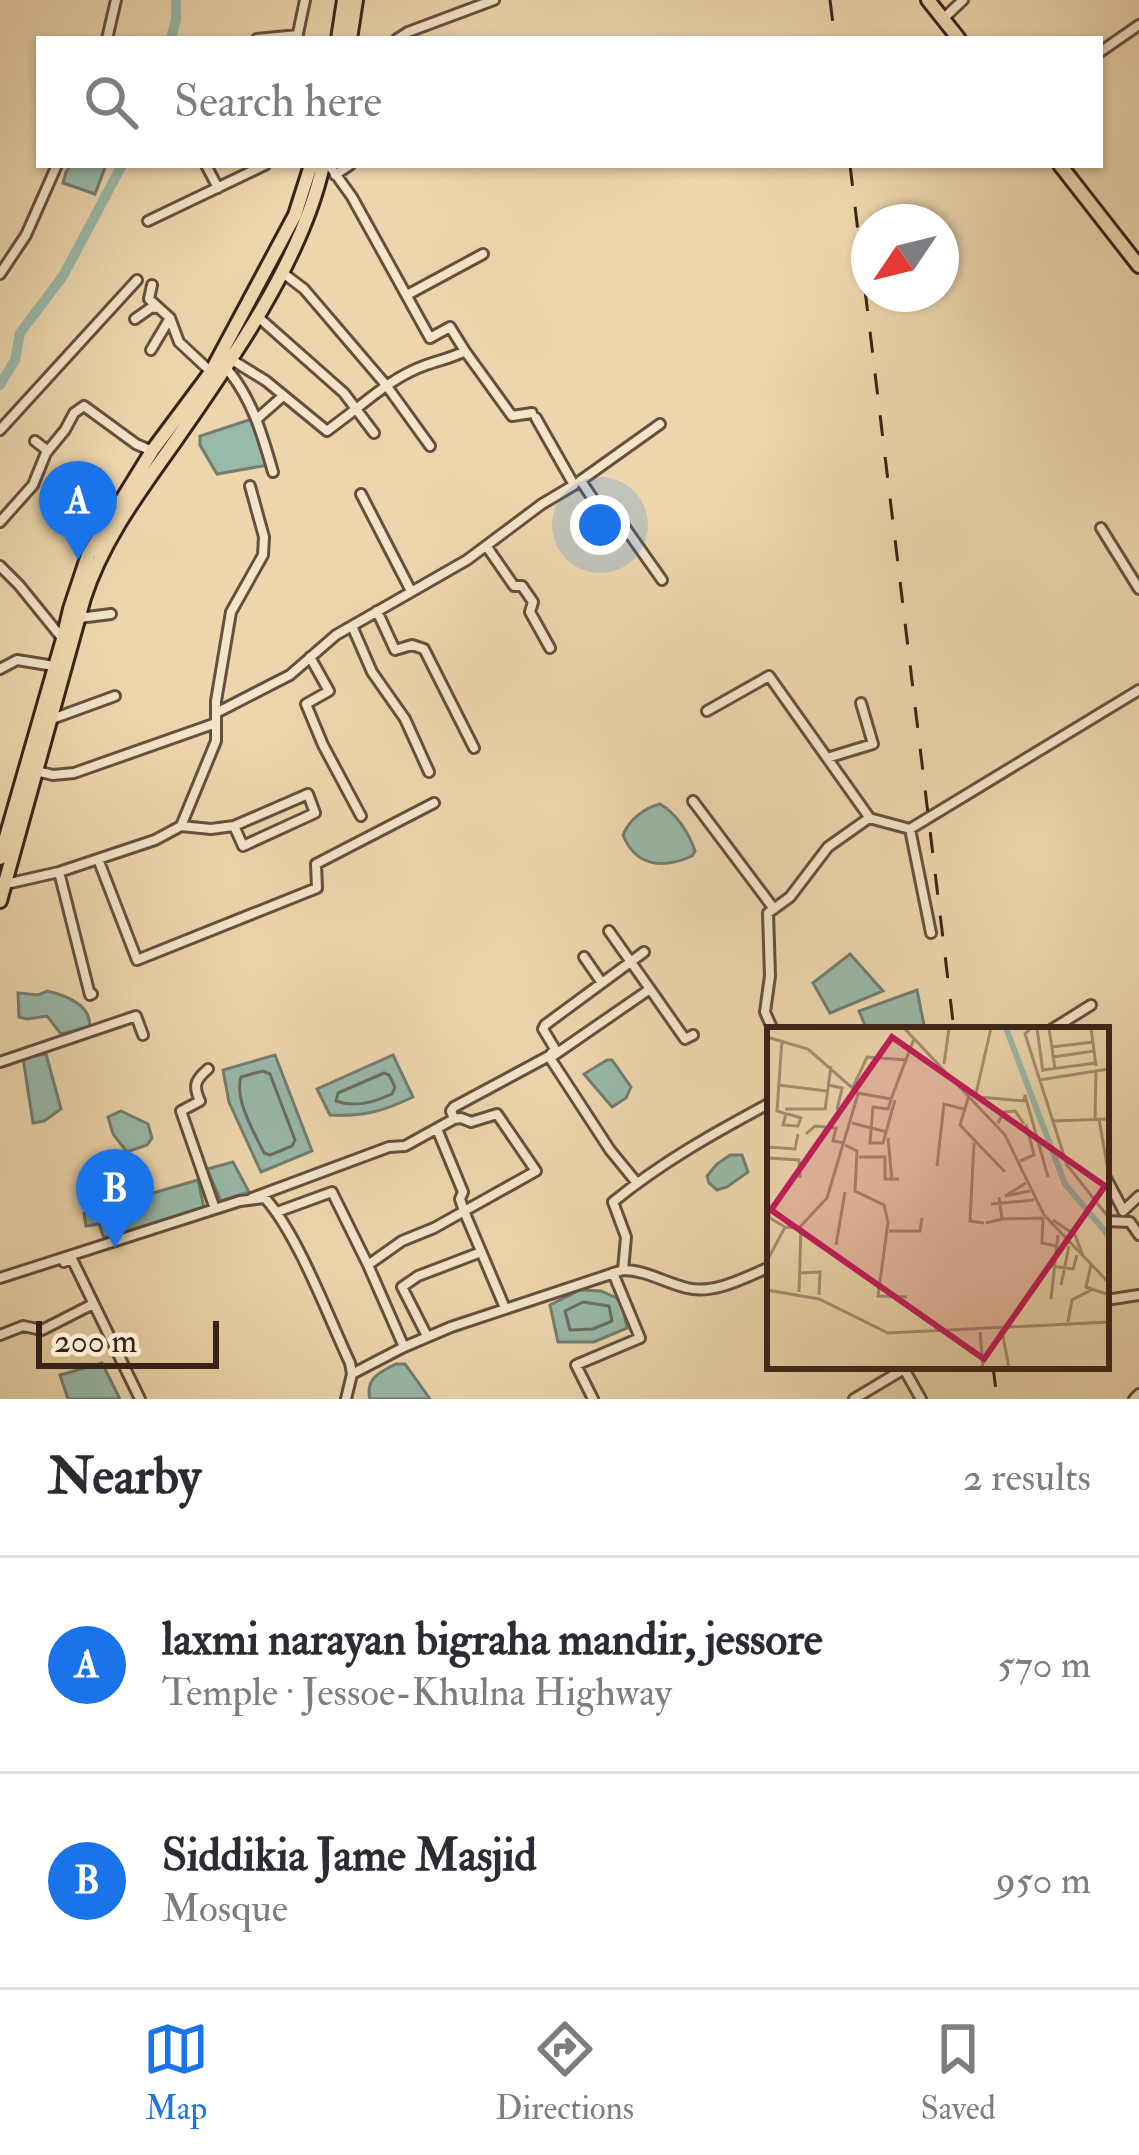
<!DOCTYPE html>
<html lang="en">
<head>
<meta charset="utf-8">
<style>
  :root { --surface:#fff; --page:#f2f2f3; --text:#2b2b33; --muted:#7c7c81; --line:#e1e1e2; --accent:#1a73e8 }
  body { margin:0; font-family:"IM FELL Double Pica",serif; background:var(--page); color:var(--text) }
  .compass { position:absolute; left:851px; top:204px; width:108px; height:108px; border-radius:50%; background:var(--surface); box-shadow:0 3px 9px #0004; rotate:235deg }
  .scale { position:absolute; left:36px; bottom:30px; width:183px; box-sizing:border-box; padding-left:12px; border:6px solid #392318; border-top:0; font-size:33px; line-height:42px; white-space:nowrap; color:#392318; -webkit-text-stroke:9px #f3e4ca; paint-order:stroke }
  .you { position:absolute; left:600px; top:525px; width:42px; height:42px; margin:-30px; border:9px solid #fff; border-radius:50%; background:#1a73e8; box-shadow:0 0 0 18px #1a73e833 }
  .badge { display:grid; place-items:center; width:78px; height:78px; border-radius:50%; background:var(--accent); color:#fff; font-size:39px; font-weight:700 }
  .pin { position:absolute; translate:-50% -99px; filter:drop-shadow(0 3px 6px #0008) }
  .pin::after { content:''; position:absolute; top:63px; width:42px; height:36px; background:inherit; clip-path:polygon(0 0,100% 0,50% 100%) }
  .list { margin:0; padding:0; list-style:none }
  h2 { display:flex; justify-content:space-between; align-items:center; height:156px; margin:0; padding:0 48px; font-size:51px }
  h2 small { font-size:39px; font-weight:400; color:var(--muted) }
  .list li { display:grid; grid-template-columns:78px 1fr auto; gap:36px; align-items:center; box-sizing:border-box; height:216px; padding:0 48px; border-top:3px solid var(--line) }
  .list b { display:block; font-size:45px; white-space:nowrap }
  .list p { margin:0; font-size:39px; white-space:nowrap; color:var(--muted) }
  .list em { font-size:39px; font-style:normal; color:var(--muted) }
  .icon { flex:none; width:66px; height:66px; fill:none; stroke:currentColor; stroke-width:2; stroke-linecap:round; stroke-linejoin:round }
  .map { position:relative; flex:none; width:1139px; height:1399px; overflow:hidden }
  .search { position:absolute; background:var(--surface); box-shadow:0 3px 9px #0004; left:36px; right:36px; top:36px; height:132px; display:flex; align-items:center; gap:30px; box-sizing:border-box; padding:0 42px; border-radius:0px; color:var(--muted); font-size:45px }
  .sheet { height:588px; background:var(--surface) }
  nav { display:flex; justify-content:space-around; align-items:center; box-sizing:border-box; height:168px; border-top:3px solid var(--line); background:var(--surface); font-size:33px; color:var(--muted) }
  nav a { display:grid; justify-items:center; gap:6px }
  nav .on { color:var(--accent) }
  .map>svg:first-child { display:block }
  .water { fill:#99b9aa; stroke:#737d70; stroke-width:3 }
  .lines { fill:none; stroke-linecap:round; stroke-linejoin:round }
  .shore { stroke:#696e61; stroke-width:3 }
  .river { stroke:#99b9aa; stroke-width:10 }
  .minor-casing { stroke:#66503d; stroke-width:14 }
  .highway-casing { stroke:#392318; stroke-width:18 }
  .minor { stroke:#f3e4ca; stroke-width:8 }
  .highway { stroke:#edd6ad; stroke-width:12 }
  .rail { stroke:#392318; stroke-width:3; stroke-dasharray:21 21; stroke-linecap:butt }
  .inset-river { fill:none; stroke:#99b9aa; stroke-width:6 }
  .inset-road { fill:none; stroke:#a58e71; stroke-width:3 }
  .view { fill:#c2185b; fill-opacity:0.15; stroke:#c2185b; stroke-width:6 }
  .inset-edge { fill:none; stroke:#392318; stroke-width:6 }
</style>
</head>
<body>
<div class="map">
<svg width="1139" height="1399" viewBox="0 0 1139 1399">
  <rect width="100%" height="100%" fill="#edd6ad"/>
  <filter id="stains"><feTurbulence type="fractalNoise" baseFrequency=".00167" numOctaves="4"/><feColorMatrix values="0 0 0 0 .2 0 0 0 0 .09 0 0 0 0 .02 0 0 0 .5 -.17"/></filter>
  <radialGradient id="worn" r=".72"><stop offset=".6" stop-color="#630" stop-opacity="0"/><stop offset="1" stop-color="#630" stop-opacity=".3"/></radialGradient>
  <!-- water -->
  <path class="water" d="M71 165H106L95 194 63 183 66 172Z
    M252 419 268 465 217 474 200 445V436Z
    M660 804C676 813 689 833 695 851L692 856C663 869 636 867 623 835 629 820 644 808 660 804Z
    M850 954 883 991 830 1013 813 983Z
    M917 990 925 1030H867L859 1011Z
    M47 991C68 996 94 1006 89 1030L82 1032 80 1029 61 1034 47 1016 27 1019 19 1017 18 993 38 995Z
    M46 1054 61 1109 44 1121 33 1123 23 1058Z
    M275 1055 312 1151 261 1172 229 1102 223 1070Z
    M393 1055 413 1097C384 1111 362 1117 330 1115L317 1089Z
    M607 1060H612L631 1087 626 1098 612 1107 584 1074Z
    M121 1111 148 1124 152 1138 147 1145 127 1152 113 1134 108 1117Z
    M730 1155H742L748 1172 727 1187 717 1190 709 1183 707 1176 717 1164Z
    M233 1162 249 1192 221 1201 207 1169Z
    M198 1180 204 1208 104 1238 99 1224 86 1226 84 1213Z
    M580 1290 601 1291 621 1300 627 1328 594 1342H558L550 1305Z
    M102 1363 120 1399H68L60 1375Z
    M396 1364H405L430 1399H370C365 1379 379 1372 396 1364Z"/>
  <g class="lines">
    <!-- shore -->
    <path class="shore" d="M263 1071 270 1074 295 1140 292 1146 270 1155 264 1153C254 1132 234 1099 241 1077Z
      M384 1073 389 1075 395 1087 392 1094C374 1102 355 1108 336 1101L338 1093Z
      M583 1302 609 1306 612 1321 593 1329 570 1330 565 1311Z"/>
    <!-- river -->
    <path class="river" d="M171 39 176 19V0
      M0 385 15 360 20 333 63 276 122 165"/>
    <!-- minor casing -->
    <g class="minor-casing">
      <path id="minor" d="M944 18 963 0
        M297 38 305 0
        M107 39 116 0
        M257 39 298 35
        M397 39 408 32 494 0
        M1100 52 1139 25
        M206 165 218 188
        M329 165 352 197 430 338 450 327 465 351
        M335 175 350 165
        M148 221 265 165
        M283 273 304 289 386 385 430 446
        M0 274 26 235 57 165
        M152 285 149 299 170 318 179 342 210 371
        M407 295 483 254
        M135 319 152 307 155 308
        M151 350 170 318 168 316
        M232 360 266 381 327 431 356 409 344 393 257 316
        M228 370C253 401 262 434 273 472
        M258 418 283 396
        M0 430 137 280
        M374 433 356 409C377 392 400 374 426 365 440 360 452 358 465 351L512 416 532 413
        M35 441 48 451
        M580 481 660 424
        M581 481 609 523 619 519 662 580
        M361 494 411 591
        M0 522 33 485 46 453 65 430 74 413 84 406 136 444 152 451
        M1101 528 1139 589
        M487 547 514 586H522L533 602 530 612 550 648
        M0 566 19 585 62 638
        M377 611 395 650 412 645 424 649 474 748
        M79 618 111 614
        M352 626 372 672 405 719 429 772
        M310 657 329 691 306 704 323 745 361 816
        M0 669 17 660 54 666
        M707 711 769 676 869 817
        M216 713 290 675 336 635 467 560 542 504 574 485 536 418
        M52 719 115 696
        M827 758 873 744 861 703
        M36 771 53 775 74 773 216 723
        M693 801 774 909
        M181 826 211 829 234 826 308 794 315 813 243 846 234 826
        M910 829 931 933
        M98 859 137 960 317 888 316 864 434 803
        M59 872 90 995 92 994
        M6 884 59 872 155 840 181 826 216 741V701L231 612 263 555 264 537 250 486
        M609 931 650 989 550 1058 610 1150 637 1183
        M584 957 602 983
        M650 989 685 1039 693 1035
        M773 1030 765 1012 770 976 768 913 790 897 828 847 869 818 910 829 1139 690
        M1051 1030 1091 1005
        M0 1062 136 1016 143 1035
        M208 1069C195 1080 193 1086 200 1101L181 1111 215 1209
        M454 1119 451 1111 454 1107 549 1056 555 1049 543 1029 545 1025 644 952
        M437 1129 463 1192 460 1199 464 1211 505 1308
        M1106 1178 1123 1210
        M252 1198 389 1147 405 1146 454 1119 461 1118 471 1122 497 1114 536 1171 434 1228 402 1241 368 1265 332 1192 277 1212
        M1123 1211 1139 1196
        M1106 1221 1130 1222 1139 1235
        M64 1262 72 1259 140 1399
        M368 1265 404 1347
        M623 1270 626 1237 613 1202C662 1162 714 1133 770 1103
        M0 1278 240 1201 265 1198C298 1235 328 1316 350 1363L352 1374 346 1399
        M1106 1300 1139 1295
        M0 1335 23 1326 42 1330 93 1304
        M427 1336 402 1287 418 1276 481 1252
        M904 1369 921 1399
        M352 1374 404 1347 451 1327 623 1270C646 1270 665 1283 687 1288 714 1295 746 1277 770 1267
        M593 1399 576 1365 640 1338 613 1273
        M854 1399 904 1369
        M1134 1399 1139 1394"/>
    </g>
    <!-- highway casing -->
    <g class="highway-casing">
      <path id="highway" d="M928 0 959 39
        M338 39 344 0
        M350 39 356 0
        M1060 165 1139 266
        M0 858 63 639 70 609 88 555 152 451 211 372 295 215 311 165
        M0 901 84 598C102 542 137 495 171 447 227 367 302 262 323 165"/>
    </g>
    <!-- minor -->
    <use href="#minor" class="minor"/>
    <!-- highway -->
    <use href="#highway" class="highway"/>
    <!-- rail -->
    <path class="rail" d="M830 0 835 39
      M850 165 954 1030
      M993 1366 997 1399"/>
  </g>
  <!-- overview -->
  <g transform="translate(767 1027)">
    <rect width="342" height="342" fill="#edd6ad"/>
    <path class="inset-river" d="M239 1 298 157 342 209"/>
    <path class="inset-road" d="M137 1 238 108 277 188 342 256M264 1 258 7 300 138 342 191M270 1 276 45M282 1 288 42M324 1 329 39M0 10 41 22 91 66 124 72 147 12M15 13 10 84 19 87 25 88 34 91 31 99 16 98 19 87M285 20 326 15M286 30 327 24M177 37 182 1M276 43 329 36M272 53 342 42M11 58 60 64M61 58 75 61 70 83M86 60 100 30 140 33M202 68 193 98 238 145M212 70 257 74 258 68 281 150M208 71 224 1M124 73 121 82 106 80 103 116H116L128 73M18 82H58M58 83 64 39M328 92 329 43M332 92 342 149M0 93 2 191M286 94 342 92M85 96 120 105M231 96 237 85 248 84 257 97M39 107 48 99 69 101 66 114 78 116M121 111 125 154M207 116 203 194 217 196M78 118 90 124 88 164 117 178 121 195 111 269 140 270M1 120 28 122 31 107M92 130H118V152H132M1 131 32 133 33 151M253 134 267 128 259 97M170 139 177 77 197 82M259 156 238 169 263 164M224 177 267 173M276 191 275 216 289 219M235 192 276 191M286 193 308 208 316 229M219 196 235 192 232 170M18 200 32 201 60 171 91 67M122 204H153L155 191M69 218 78 165M0 234 18 200 3 191M324 238 319 260 342 268M284 239 306 242 310 228M32 246 53 245 52 268M294 258 302 219M0 263 52 272 121 306 342 295M32 265 34 201M284 272 291 208M301 295 305 273 324 263M235 304 242 341M213 305 216 341"/>
    <path class="view" d="M125 10 338 159 217 332 4 183Z"/>
    <rect width="342" height="342" class="inset-edge"/>
  </g>
  <rect width="100%" height="100%" filter="url(#stains)"/>
  <rect width="100%" height="100%" fill="url(#worn)"/>
</svg>
<svg class="compass" viewBox="-18 -18 36 36"><path d="M0-13l5 13h-10z" fill="#e53935"/><path d="M0 13l5-13h-10z" fill="#7c7c81"/></svg>
<div class="scale">200 m</div>
<div class="you"></div>
<div class="pin badge" style="left:78px;top:560px">A</div>
<div class="pin badge" style="left:115px;top:1248px">B</div>
<div class="search"><svg class="icon" aria-label="search" viewBox="0 0 24 24"><circle cx="10" cy="10" r="6"/><path d="M15 15l6 6"/></svg>Search here</div>
</div>
<section class="sheet">
<h2>Nearby<small>2 results</small></h2>
<ul class="list">
<li><span class="badge">A</span><div><b>laxmi narayan bigraha mandir, jessore</b><p>Temple · Jessoe-Khulna Highway</p></div><em>570 m</em></li>
<li><span class="badge">B</span><div><b>Siddikia Jame Masjid</b><p>Mosque</p></div><em>950 m</em></li>
</ul>
</section>
<nav>
<a class="on"><svg class="icon" aria-label="map" viewBox="0 0 24 24"><path d="M3 6l6-2 6 2 6-2v14l-6 2-6-2-6 2zM9 4v14M15 6v14"/></svg>Map</a>
<a><svg class="icon" aria-label="directions" viewBox="0 0 24 24"><path d="M12 3l9 9-9 9-9-9zM9 14v-3h6M13 9l2 2-2 2"/></svg>Directions</a>
<a><svg class="icon" aria-label="saved" viewBox="0 0 24 24"><path d="M7 4h10v16l-5-4-5 4z"/></svg>Saved</a>
</nav>
</body>
</html>
